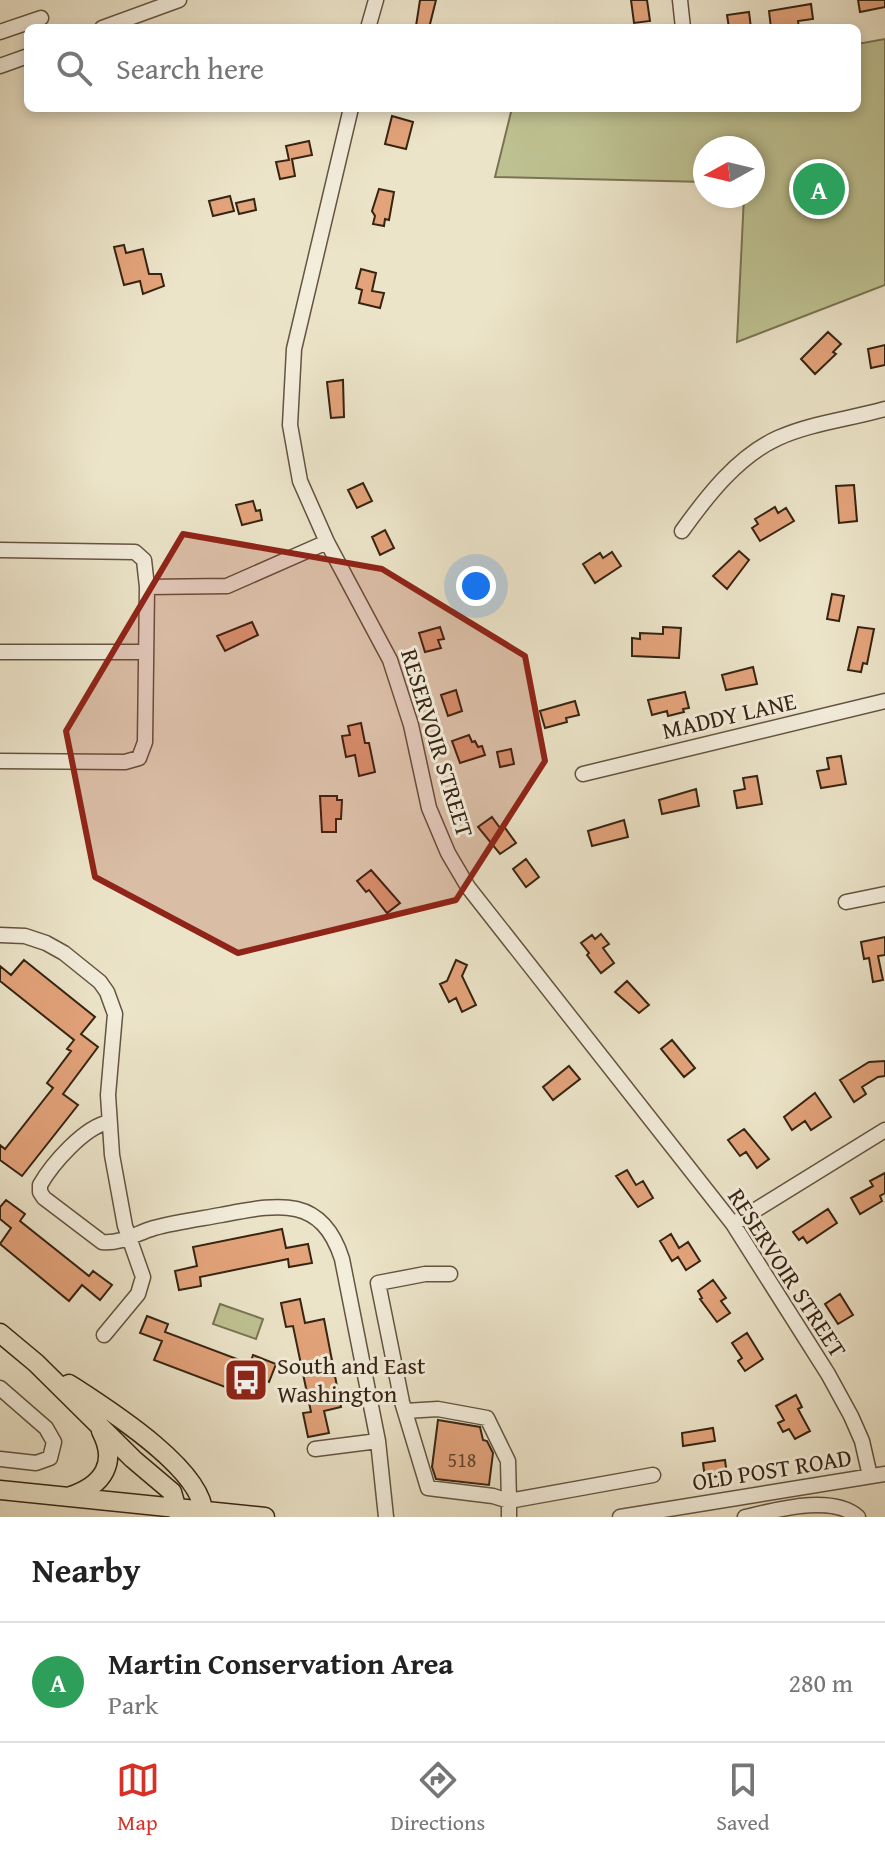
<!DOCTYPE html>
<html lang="en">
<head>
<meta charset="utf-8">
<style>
  :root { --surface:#fff; --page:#f2f2f2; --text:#222; --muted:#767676; --line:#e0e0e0; --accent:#d93025 }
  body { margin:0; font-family:"Gentium Book Plus",serif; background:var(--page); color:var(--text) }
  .compass { position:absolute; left:693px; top:136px; width:72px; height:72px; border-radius:50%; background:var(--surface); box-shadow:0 4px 12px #0003; rotate:262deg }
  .you { position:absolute; left:476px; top:586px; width:28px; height:28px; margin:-20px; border:6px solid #fff; border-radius:50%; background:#1a73e8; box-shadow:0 0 0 12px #1a73e833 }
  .badge { display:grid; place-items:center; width:52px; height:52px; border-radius:50%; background:var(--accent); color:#fff; font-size:26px; font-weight:700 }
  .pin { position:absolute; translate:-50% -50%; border:4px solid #fff; box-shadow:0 2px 8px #0006 }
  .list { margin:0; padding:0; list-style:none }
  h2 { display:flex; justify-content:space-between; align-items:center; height:104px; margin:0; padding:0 32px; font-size:34px }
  h2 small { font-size:26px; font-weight:400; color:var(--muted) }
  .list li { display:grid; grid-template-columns:52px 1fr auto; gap:24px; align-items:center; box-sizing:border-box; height:120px; padding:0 32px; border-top:2px solid var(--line) }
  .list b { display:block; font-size:30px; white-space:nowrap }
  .list p { margin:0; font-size:26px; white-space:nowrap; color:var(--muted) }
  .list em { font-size:26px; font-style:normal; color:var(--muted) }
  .icon { flex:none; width:44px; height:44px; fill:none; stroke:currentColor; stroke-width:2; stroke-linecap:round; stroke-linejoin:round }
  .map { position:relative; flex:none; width:885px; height:1517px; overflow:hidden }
  .search { position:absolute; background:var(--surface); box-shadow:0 4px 12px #0003; left:24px; right:24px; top:24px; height:88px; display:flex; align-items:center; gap:20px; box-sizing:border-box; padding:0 28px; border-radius:12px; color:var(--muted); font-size:30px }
  .sheet { height:224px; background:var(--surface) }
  nav { display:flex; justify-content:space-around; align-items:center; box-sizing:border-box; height:112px; border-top:2px solid var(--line); background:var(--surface); font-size:22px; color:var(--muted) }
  nav a { display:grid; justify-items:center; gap:4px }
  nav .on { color:var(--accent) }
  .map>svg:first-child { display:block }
  .green { fill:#bec292; stroke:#7a7352; stroke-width:2 }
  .building { fill:#e3a37b; stroke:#362412; stroke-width:2 }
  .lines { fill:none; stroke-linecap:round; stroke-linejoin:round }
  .minor-casing { stroke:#645440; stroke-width:17 }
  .major-casing { stroke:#362412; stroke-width:21 }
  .minor { stroke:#f3eddc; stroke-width:14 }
  .major { stroke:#ece4c9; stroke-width:18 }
  .marked { fill:#8f2418; fill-opacity:0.2; stroke:#8f2418; stroke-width:6; stroke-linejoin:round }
  .labels { text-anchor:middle; stroke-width:6; stroke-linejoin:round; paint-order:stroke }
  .number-label { font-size:20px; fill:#61442c }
  .street-label { font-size:24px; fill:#362412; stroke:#f3eddc }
  .poi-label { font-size:24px; fill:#362412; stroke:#f3eddc; text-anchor:start }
</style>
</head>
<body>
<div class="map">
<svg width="885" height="1517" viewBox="0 0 885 1517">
  <rect width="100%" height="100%" fill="#ece4c9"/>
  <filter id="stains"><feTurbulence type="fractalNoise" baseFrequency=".0025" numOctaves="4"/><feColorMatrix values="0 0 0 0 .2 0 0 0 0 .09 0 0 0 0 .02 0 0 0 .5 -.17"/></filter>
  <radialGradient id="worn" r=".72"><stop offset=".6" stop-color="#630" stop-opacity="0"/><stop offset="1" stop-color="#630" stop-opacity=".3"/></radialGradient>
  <!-- green -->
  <path class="green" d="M885 39V285L737 342 744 196H753V148H705V182L495 177 512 108H857V44Z
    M220 1304 263 1319 256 1339 213 1324Z"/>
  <!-- building -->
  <path class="building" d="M420 0H436L429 28 416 26Z
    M631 0H647L650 21 634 23Z
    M858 0H885V7L860 12Z
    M811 4 813 19 798 21 799 28H771L769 11Z
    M749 12 751 28H729L727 15Z
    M392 116 413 122 406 149 385 144Z
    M309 141 312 155 292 159 295 176 280 179 276 162 289 160 286 146Z
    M379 189 394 192 389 220 385 219 384 226 373 224 375 216 372 211Z
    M230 196 234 211 213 216 209 201Z
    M254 199 256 210 239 214 236 203Z
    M124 245 126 253 143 249 149 274H161L164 286 143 294 140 281 124 285 114 247Z
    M361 269 376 273 372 291 384 293 380 308 359 303 362 290 356 288Z
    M828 332 841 344 833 352 836 354 815 374 801 359Z
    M885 345V365L871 368 868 349Z
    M343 380 344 417 331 418 327 382Z
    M363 483 372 501 357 508 348 490Z
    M854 485 857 521 839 523 836 486Z
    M253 501 256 511 260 510 262 520 242 525 236 505Z
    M775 507 778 513 786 508 794 521 760 541 752 528 758 524 755 519Z
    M385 530 394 548 380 555 372 537Z
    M739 551 749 560 727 589 713 576Z
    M612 552 621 566 595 583 583 564 600 553 603 558Z
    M832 594 844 596 839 621 827 619Z
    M252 622 258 635 225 651 217 636Z
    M440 627 444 639 438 640 441 648 425 652 419 633Z
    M663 627 681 628 679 658 632 656V638L640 639V633L663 634Z
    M858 627 874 629 867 664 863 663 861 672 848 670Z
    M753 667 757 684 726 690 722 675Z
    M456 690 462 711 448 716 441 695Z
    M685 692 689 708 683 709 684 712 668 716 667 711 652 715 648 700Z
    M575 701 579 715 566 718 567 722 545 728 540 711Z
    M361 723 365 743H369L375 772 359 776 355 755 346 757 342 736 350 735 348 726Z
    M469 735 472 742 475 741 478 747 482 746 485 755 460 763 452 741Z
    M511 749 514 764 500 767 497 752Z
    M841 756 846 784 821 788 817 771 829 769 827 758Z
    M757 776 762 804 737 808 734 791 745 789 743 778Z
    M696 789 699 806 662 814 659 800Z
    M320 796H337V800H342L341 819H336V832H322Z
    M492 817 500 828 503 825 516 843 500 854 478 827Z
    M624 820 628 837 592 846 588 831Z
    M526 859 539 877 526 887 513 869Z
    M371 870 400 903 387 913 369 890 366 892 357 881Z
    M601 934 609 944 603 948 614 963 601 973 587 955 589 953 581 943 592 935 595 939Z
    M885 937V955L878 956 883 980 873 982 869 958 864 959 861 942Z
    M24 960 95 1017 81 1034 98 1047 63 1094 78 1105 22 1176 0 1160V1145L5 1149 53 1088 47 1083 71 1051 67 1049 74 1040 0 981V966L11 975Z
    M456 960 467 965 462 976 476 1005 462 1012 456 998 449 1002 440 984 447 981Z
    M627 981 649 1005 639 1013 615 992Z
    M672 1040 695 1068 684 1077 661 1049Z
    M885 1061V1076L878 1077 862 1087 866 1094 854 1102 840 1080 869 1062Z
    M569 1066 580 1079 553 1100 543 1087Z
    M815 1093 831 1117 811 1130 805 1121 792 1130 784 1117Z
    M744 1129 769 1159 757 1168 746 1152 740 1156 728 1140Z
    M627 1170 636 1185 643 1181 653 1198 638 1207 616 1176Z
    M885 1173V1193L880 1196 882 1201 860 1214 851 1198 873 1186 870 1181Z
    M6 1200 25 1214 20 1221 89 1276 93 1271 112 1285 100 1300 82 1285 69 1301 0 1244 11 1228 0 1219V1207Z
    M828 1209 837 1223 807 1243 803 1237 799 1240 793 1232Z
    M282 1229 286 1248 308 1244 312 1263 289 1267 288 1259 200 1277 201 1286 179 1290 175 1271 197 1266 193 1247Z
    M671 1234 679 1248 688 1242 700 1261 686 1270 678 1257 672 1261 660 1241Z
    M713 1280 726 1298 721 1301 730 1313 717 1322 700 1299 702 1298 698 1291Z
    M840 1294 853 1315 838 1324 825 1304Z
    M300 1299 305 1323 324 1319 341 1407 324 1411 329 1433 308 1437 303 1413 311 1412 293 1326 286 1327 281 1303Z
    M147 1316 168 1324 165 1332 250 1364 253 1355 276 1364 269 1382 247 1374 241 1393 154 1360 162 1341 140 1333Z
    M747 1333 763 1359 745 1371 738 1361 742 1358 732 1343Z
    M796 1395 802 1407 798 1409 810 1431 795 1439 789 1429 783 1432 778 1423 784 1420 776 1406Z
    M438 1420 480 1427 483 1440 487 1441 493 1453 489 1485 436 1479 432 1467Z
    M713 1428 715 1441 683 1446 682 1433Z
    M725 1460 727 1475 705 1478 703 1463Z"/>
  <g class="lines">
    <!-- minor casing -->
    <g class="minor-casing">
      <path id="minor" d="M680 0 683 28
        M102 28 179 0
        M368 28 376 0
        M0 32 41 18
        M0 66 28 56
        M351 108 294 349 290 425 300 481 327 542 390 660 411 725 429 808 448 853 468 887 733 1224 828 1374 851 1416 862 1441 870 1476
        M682 531C707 496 738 456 778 438 811 423 850 419 885 409
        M0 550 135 552 144 560 147 587 145 742 139 758 125 762 0 761
        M147 587 227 586 327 542
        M0 652H145
        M583 774 885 701
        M846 902 885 894
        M0 935 25 936 46 943 64 953 100 982 107 992 115 1014 108 1095 112 1155 125 1226 143 1277 138 1294 104 1335
        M109 1122C84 1127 52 1164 40 1185V1192L44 1198 102 1242C121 1244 137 1233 154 1228 176 1222 199 1219 221 1215 275 1205 321 1193 342 1259L378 1441 386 1517
        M733 1224 885 1130
        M450 1274H425L378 1283 402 1402 428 1488 493 1496 509 1501V1517
        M0 1388 46 1428 54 1442 50 1458 36 1463 0 1459
        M405 1411 438 1409 487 1418 508 1461 509 1501 653 1475
        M315 1449 378 1441
        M620 1517 885 1474
        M745 1517C776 1510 832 1494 858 1517"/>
    </g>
    <!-- major casing -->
    <g class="major-casing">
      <path id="major" d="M0 1333 36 1363 133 1459 172 1492 179 1517
        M69 1384C103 1406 209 1472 203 1517
        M0 1490 265 1517
        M71 1496C103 1485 118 1463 101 1431"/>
    </g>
    <!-- minor -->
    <use href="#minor" class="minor"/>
    <!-- major -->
    <use href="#major" class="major"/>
  </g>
  <!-- marked area -->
  <path class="marked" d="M183 534 382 569 525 656 545 761 456 900 238 953 95 877 66 731Z"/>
  <!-- icons -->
  <defs>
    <g id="bus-square" transform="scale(2.3)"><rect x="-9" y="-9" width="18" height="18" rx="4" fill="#8f2418" stroke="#f3eddc"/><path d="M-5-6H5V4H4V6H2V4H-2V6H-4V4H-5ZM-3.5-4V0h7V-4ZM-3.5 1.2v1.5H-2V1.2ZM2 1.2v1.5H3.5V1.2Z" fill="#fff"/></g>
  </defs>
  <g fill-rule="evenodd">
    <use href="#bus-square" x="246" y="1380"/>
  </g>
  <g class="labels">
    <!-- number labels -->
    <g class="number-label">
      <text x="462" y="1467">518</text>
    </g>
    <!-- street labels -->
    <g class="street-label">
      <text transform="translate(729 716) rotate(-13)" y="8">MADDY LANE</text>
      <text transform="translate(437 743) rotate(73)" y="8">RESERVOIR STREET</text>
      <text transform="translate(787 1273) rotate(57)" y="8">RESERVOIR STREET</text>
      <text transform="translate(772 1470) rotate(-9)" y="8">OLD POST ROAD</text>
    </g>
    <!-- poi labels -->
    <g class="poi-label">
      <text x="277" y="1374">South and East<tspan x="277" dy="28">Washington</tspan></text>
    </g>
  </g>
  <rect width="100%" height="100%" filter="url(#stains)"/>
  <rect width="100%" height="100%" fill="url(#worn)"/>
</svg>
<svg class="compass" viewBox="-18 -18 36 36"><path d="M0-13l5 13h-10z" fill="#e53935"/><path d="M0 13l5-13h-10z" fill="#767676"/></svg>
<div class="you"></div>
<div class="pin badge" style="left:819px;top:189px;background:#2e9e5b">A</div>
<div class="search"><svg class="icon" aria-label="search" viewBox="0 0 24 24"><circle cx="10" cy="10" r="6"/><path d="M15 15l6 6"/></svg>Search here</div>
</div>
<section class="sheet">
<h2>Nearby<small></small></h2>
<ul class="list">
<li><span class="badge" style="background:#2e9e5b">A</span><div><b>Martin Conservation Area</b><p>Park</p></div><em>280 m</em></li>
</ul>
</section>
<nav>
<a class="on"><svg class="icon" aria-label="map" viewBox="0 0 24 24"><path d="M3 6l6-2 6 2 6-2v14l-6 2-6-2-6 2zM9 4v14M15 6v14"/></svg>Map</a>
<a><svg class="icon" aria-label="directions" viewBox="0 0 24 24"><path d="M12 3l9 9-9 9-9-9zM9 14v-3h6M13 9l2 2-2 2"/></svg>Directions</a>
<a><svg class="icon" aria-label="saved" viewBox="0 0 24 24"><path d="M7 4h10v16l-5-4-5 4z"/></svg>Saved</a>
</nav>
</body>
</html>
